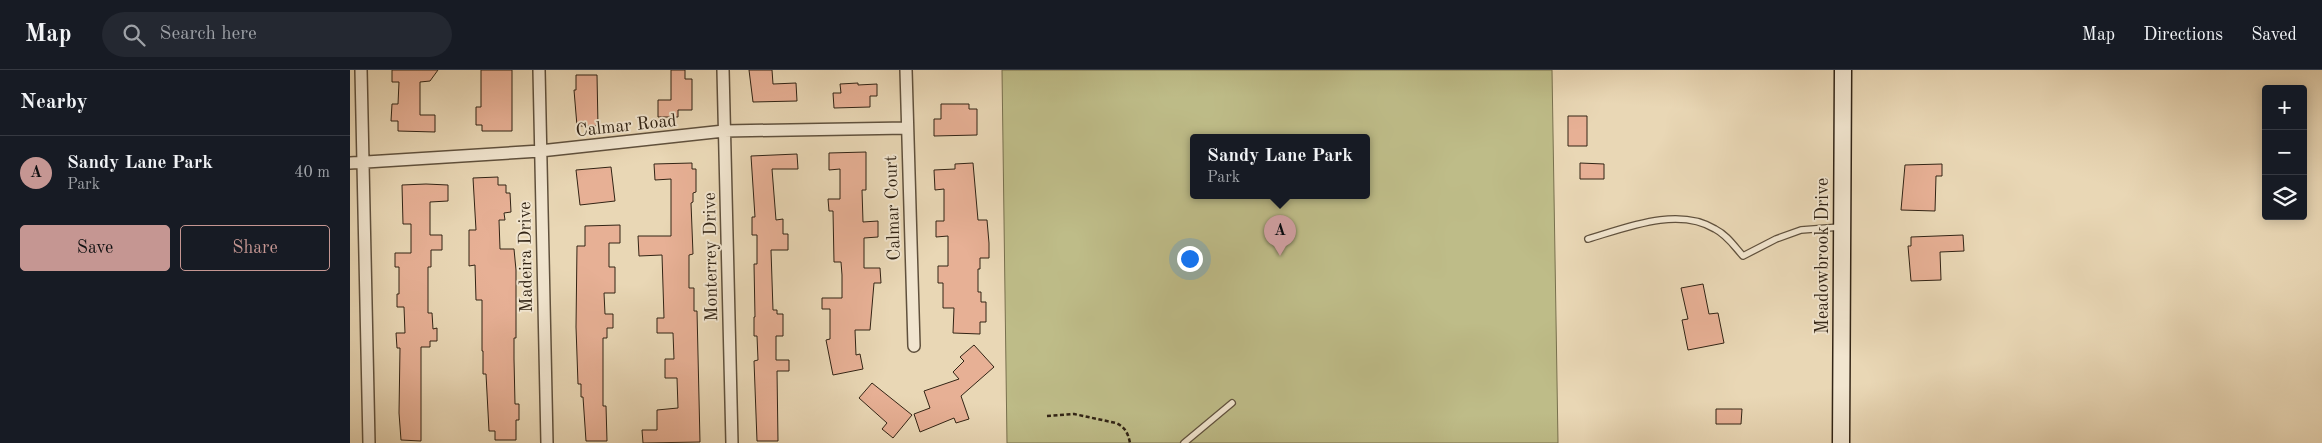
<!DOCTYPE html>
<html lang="en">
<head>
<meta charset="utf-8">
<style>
  :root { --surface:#171b24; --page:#242831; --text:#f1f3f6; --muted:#9ea1a6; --line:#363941; --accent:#c59692 }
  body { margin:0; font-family:"Old Standard TT",serif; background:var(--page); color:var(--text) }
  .controls { position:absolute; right:15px; top:15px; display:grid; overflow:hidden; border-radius:5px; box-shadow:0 2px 12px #0003 }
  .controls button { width:45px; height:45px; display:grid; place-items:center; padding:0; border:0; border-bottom:1px solid var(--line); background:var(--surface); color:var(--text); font:25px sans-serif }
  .you { position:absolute; left:839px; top:188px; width:18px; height:18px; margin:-12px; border:4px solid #fff; border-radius:50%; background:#1a73e8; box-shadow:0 0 0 8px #1a73e833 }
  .badge { display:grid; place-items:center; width:32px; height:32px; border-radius:50%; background:var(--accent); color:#111; font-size:16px; font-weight:700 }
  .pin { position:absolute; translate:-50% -41px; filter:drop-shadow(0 1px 2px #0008) }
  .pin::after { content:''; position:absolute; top:26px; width:18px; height:15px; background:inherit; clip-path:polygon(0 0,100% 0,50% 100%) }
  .popup { position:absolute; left:840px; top:64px; width:180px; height:65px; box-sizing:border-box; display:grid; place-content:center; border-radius:5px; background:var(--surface); filter:drop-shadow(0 1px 4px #0005); font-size:16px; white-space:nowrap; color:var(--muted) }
  .popup b { font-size:19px; color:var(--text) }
  .popup::after { content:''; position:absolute; left:50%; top:100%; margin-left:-10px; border:10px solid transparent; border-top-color:var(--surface) }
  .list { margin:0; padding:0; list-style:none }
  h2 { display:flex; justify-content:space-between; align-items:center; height:65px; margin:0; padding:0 20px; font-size:21px }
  h2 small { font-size:16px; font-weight:400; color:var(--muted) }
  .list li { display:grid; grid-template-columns:32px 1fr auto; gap:15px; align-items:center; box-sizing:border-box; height:75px; padding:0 20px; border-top:1px solid var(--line) }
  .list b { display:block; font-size:19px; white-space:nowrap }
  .list p { margin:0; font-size:16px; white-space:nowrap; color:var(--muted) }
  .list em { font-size:16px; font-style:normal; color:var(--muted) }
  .actions { display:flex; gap:10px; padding:15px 20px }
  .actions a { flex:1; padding:11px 0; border:1px solid var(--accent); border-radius:5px; text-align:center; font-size:18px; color:var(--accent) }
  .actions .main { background:var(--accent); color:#111 }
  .icon { flex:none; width:28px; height:28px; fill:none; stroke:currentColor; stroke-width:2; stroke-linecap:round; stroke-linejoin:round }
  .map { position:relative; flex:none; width:1972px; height:373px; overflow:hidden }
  header { display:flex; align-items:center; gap:30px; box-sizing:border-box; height:70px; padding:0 25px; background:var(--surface); border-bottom:1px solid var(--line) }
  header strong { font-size:24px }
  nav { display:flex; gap:28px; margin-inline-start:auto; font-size:18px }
  .search { width:350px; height:45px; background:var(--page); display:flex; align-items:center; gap:12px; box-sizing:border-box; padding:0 18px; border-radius:28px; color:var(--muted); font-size:19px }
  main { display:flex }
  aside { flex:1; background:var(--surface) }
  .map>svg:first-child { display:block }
  .green { fill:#bebc88; stroke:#78704e; fill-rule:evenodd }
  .building { fill:#e7b095; stroke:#322415 }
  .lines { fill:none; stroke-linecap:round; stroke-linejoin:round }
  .lane-casing { stroke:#60513d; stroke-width:8 }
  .street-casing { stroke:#60513d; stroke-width:14 }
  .secondary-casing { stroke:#322415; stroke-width:19 }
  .path { stroke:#322415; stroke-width:2.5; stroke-dasharray:4 2.5; stroke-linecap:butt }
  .lane { stroke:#f1e5cf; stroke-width:5.5 }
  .street { stroke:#f1e5cf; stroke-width:11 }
  .secondary { stroke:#f1e5cf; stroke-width:16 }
  .labels { text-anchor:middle; stroke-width:4; stroke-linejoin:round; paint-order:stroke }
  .street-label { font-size:18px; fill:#322415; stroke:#f1e5cf }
</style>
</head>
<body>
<header>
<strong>Map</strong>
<div class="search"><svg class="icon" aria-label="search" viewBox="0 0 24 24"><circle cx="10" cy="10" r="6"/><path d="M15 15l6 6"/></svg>Search here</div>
<nav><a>Map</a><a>Directions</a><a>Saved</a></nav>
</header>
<main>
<aside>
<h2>Nearby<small></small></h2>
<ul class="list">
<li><span class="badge">A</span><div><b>Sandy Lane Park</b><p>Park</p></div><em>40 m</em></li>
</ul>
<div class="actions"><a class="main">Save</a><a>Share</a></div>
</aside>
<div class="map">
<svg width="1972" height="373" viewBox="0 0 1972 373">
  <rect width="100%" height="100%" fill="#e9d7b5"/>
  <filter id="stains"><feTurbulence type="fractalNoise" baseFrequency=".004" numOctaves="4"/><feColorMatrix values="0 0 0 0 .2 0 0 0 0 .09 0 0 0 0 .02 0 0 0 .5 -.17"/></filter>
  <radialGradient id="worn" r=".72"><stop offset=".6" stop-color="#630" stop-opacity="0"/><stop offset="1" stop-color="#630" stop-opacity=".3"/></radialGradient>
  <!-- green -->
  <path class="green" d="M652 0H1202L1208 373H657ZM844 67H1016V125H844Z"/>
  <!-- building -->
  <path class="building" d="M42 0H88L80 11 70 12V45H85V62L48 61V51H41L42 34H48L49 12H42Z
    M131 0H162V61H132V55H126V37H131Z
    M321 0H335V9H342V40H328V47H308V30H321Z
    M399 0H422L423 14 446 13 447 31 403 32Z
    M226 5H247L248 56H227L224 20H226Z
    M508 13V15L527 14V26H520V37L484 38 483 23H491L490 14Z
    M591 34H619V39H627V65L584 66V49H591Z
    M1218 46H1237V76H1218Z
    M516 82V120H512L513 152 528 151V167L514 168V198H530L531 213H524L520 260H505L506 285 510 284 513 299 483 305 476 270 480 269V239H472V228H492V205L491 192H484L483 141H479L478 129H490V99L479 100V83Z
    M447 84 448 99H422L426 150 433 149V164H438V180H421L423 240H427V244H433V266H426V290H439V301H427L428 371H407L404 291 408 290 407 266H404V247H405L404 194H407V165H402V147H405L401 86Z
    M342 93V99H346V122L343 123V132L341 133 343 184 339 185V218H344V241H347L350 372 293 373 292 360H307V340L328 338 327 308H315V289H324L323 263H307V248H314L312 185 289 186 288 166H321V109L305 110 304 94Z
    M623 93 628 150H637L639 173V188H630V199H628V222H631V232H636V252H630V264L603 263 604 238H593V213H588V196H598V166L586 167V151H594V119L585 120 584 100 605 99V94Z
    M1230 93 1254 94V109H1230Z
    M1592 94V106H1586L1585 141 1551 140 1555 95Z
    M261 97 265 131 230 135 226 100Z
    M148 107V115H156V123H160L161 142 154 143 155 150H149L150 179H164L166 200V268H164V289L165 334H169V350H166V370H145V361H139L136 304H133V281H132V230H126L125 195 119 196V160H126L123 108Z
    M76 114 98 115V131L80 132V165H92V180H81V197H78V243H82L83 259 87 258V271H80V277H71V371L51 370 49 343 50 278H47L46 263H55L54 237H47V224H49V197H45V183H61V154H53L52 115Z
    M270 155V173H259V197H265V223H254L255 244H263V258H257V268H253V336H256L257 371H236L233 327H231V314H228L226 257 227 176H235V156Z
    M1613 165 1614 181 1590 182 1591 210 1561 211 1558 176H1561V167Z
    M1353 214 1359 244 1368 243 1374 273 1338 280 1332 250 1338 249 1331 218Z
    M624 275 644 297 611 326 619 349 606 353 604 348 570 362 564 344 580 338 574 321 609 309 603 302 614 291 610 287Z
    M522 313 562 345 543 368 532 359 537 353 509 328Z
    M1366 339H1392L1391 354H1366Z"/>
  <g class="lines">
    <!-- lane casing -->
    <g class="lane-casing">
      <path id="lane" d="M1238 169C1275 158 1328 136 1365 159 1377 165 1384 176 1393 186L1426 169 1451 160 1490 157
        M834 373 882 333"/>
    </g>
    <!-- street casing -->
    <g class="street-casing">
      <path id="street" d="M11 0 19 373
        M189 0 197 373
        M373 0 382 373
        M556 0 564 276
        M0 93 190 81 374 61 557 58"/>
    </g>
    <!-- secondary casing -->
    <g class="secondary-casing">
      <path id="secondary" d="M1491 373 1493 0"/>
    </g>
    <!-- path -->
    <path class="path" d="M697 346 724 344 766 353C775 357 778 363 780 373"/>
    <!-- lane -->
    <use href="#lane" class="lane"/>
    <!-- street -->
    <use href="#street" class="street"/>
    <!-- secondary -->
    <use href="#secondary" class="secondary"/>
  </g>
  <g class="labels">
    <!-- street labels -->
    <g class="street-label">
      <text transform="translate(276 55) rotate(-6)" y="6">Calmar Road</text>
      <text transform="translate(542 138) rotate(-92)" y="6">Calmar Court</text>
      <text transform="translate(1472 186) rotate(-90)" y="6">Meadowbrook Drive</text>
      <text transform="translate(175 187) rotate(-91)" y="6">Madeira Drive</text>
      <text transform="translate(360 187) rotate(-91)" y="6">Monterrey Drive</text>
    </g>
  </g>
  <rect width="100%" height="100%" filter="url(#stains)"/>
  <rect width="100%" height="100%" fill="url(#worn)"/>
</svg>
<div class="controls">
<button>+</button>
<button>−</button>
<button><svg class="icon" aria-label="layers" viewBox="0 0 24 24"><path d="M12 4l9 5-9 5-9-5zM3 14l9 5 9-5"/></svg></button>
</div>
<div class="you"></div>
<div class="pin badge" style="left:930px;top:186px">A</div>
<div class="popup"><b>Sandy Lane Park</b>Park</div>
</div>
</main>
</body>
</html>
